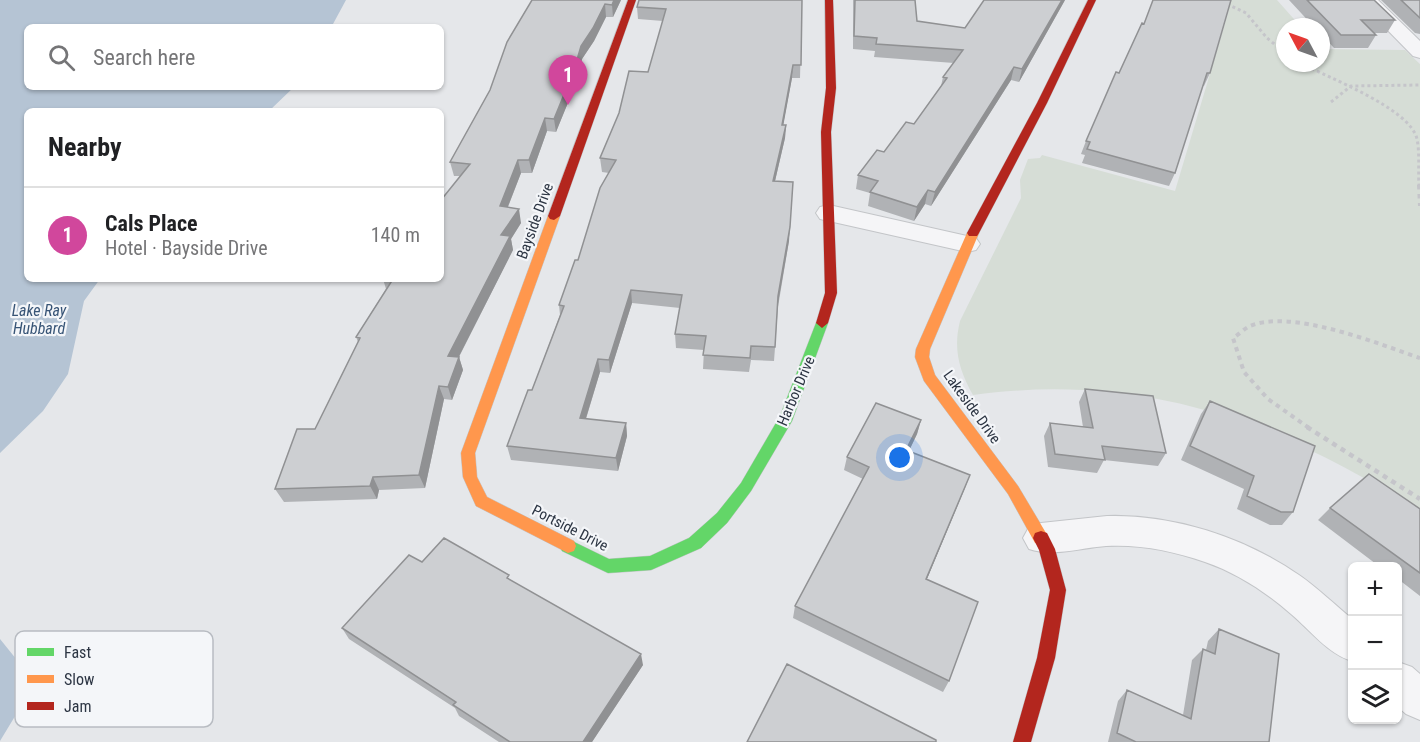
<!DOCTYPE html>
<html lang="en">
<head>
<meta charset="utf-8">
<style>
  :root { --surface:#fff; --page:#f6f6f6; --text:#202124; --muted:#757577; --line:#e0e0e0; --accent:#0f766e }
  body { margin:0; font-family:"Roboto Condensed",sans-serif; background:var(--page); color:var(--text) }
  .controls { position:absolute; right:18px; bottom:18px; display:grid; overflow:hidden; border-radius:9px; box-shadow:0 2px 4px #0004 }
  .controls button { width:54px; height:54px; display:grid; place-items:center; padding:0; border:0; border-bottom:2px solid var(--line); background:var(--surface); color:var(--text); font:30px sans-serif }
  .compass { position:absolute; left:1276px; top:18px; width:54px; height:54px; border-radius:50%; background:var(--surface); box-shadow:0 2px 4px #0004; rotate:311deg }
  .you { position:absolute; left:900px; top:458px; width:21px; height:21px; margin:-15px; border:4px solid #fff; border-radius:50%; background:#1a73e8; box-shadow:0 0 0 9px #1a73e833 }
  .badge { display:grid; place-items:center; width:39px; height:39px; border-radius:50%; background:var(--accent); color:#fff; font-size:20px; font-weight:700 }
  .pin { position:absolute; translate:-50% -50px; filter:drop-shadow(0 2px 3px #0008) }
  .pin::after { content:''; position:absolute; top:32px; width:21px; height:18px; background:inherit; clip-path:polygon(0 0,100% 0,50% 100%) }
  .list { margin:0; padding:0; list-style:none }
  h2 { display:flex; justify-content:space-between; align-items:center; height:78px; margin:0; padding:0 24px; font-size:26px }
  h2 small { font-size:20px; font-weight:400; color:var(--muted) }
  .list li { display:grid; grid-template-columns:39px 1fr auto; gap:18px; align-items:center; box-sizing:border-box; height:96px; padding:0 24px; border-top:2px solid var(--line) }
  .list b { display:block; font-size:22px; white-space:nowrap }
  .list p { margin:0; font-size:20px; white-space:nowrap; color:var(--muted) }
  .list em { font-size:20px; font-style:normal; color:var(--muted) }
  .icon { flex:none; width:33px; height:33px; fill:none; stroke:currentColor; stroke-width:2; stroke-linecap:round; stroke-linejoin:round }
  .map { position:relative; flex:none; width:1420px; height:742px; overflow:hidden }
  .search { position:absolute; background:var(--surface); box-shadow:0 2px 4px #0004; left:24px; top:24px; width:420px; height:66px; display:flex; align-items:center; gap:15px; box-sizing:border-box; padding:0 21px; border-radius:9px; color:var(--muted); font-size:22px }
  .panel { position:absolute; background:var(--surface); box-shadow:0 2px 4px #0004; left:24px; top:108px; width:420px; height:174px; border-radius:9px }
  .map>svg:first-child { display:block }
  .green { fill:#d6ddd6 }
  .water { fill:#b5c4d4 }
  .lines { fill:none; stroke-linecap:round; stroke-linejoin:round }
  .street-casing { stroke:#c3c5c8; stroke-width:2 }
  .fast-casing { stroke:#c3c5c8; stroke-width:1 }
  .slow-casing { stroke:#c3c5c8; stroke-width:1 }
  .jam-casing { stroke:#c3c5c8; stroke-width:1 }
  .path-far2 { stroke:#c5c5ca; stroke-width:3; stroke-dasharray:3 3; stroke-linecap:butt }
  .path-far1 { stroke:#c5c5ca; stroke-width:4; stroke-dasharray:4.5 4.5; stroke-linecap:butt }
  .path { stroke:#c5c5ca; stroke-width:4.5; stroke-dasharray:5 5; stroke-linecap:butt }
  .street { fill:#f5f5f7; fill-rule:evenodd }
  .fast { fill:#63d668; fill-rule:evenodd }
  .slow { fill:#ff974d; fill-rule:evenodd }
  .jam { fill:#b3261e; fill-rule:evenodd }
  .wall { fill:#b0b2b5 }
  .shaded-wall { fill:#909193 }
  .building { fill:#cdcfd2; stroke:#909193; stroke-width:1.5 }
  .labels { text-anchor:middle; stroke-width:4.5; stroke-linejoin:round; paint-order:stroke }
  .street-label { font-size:15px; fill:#2c3543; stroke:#f4f6f9 }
  .water-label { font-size:16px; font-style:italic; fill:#375476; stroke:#f4f6f9 }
  .key { fill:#f4f6f9; stroke:#b8bcc2; stroke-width:1.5 }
  .key-label { font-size:16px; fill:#2c3543 }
</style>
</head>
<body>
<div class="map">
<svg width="1420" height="742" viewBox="0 0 1420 742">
  <rect width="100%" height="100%" fill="#e5e7ea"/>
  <!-- green -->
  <path class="green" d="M1185 0H1277L1301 27H1285V63H1321V49L1405 50 1420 64V512C1279 421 1142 372 973 395 959 370 953 349 960 321L1021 198 1020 180 1028 159 1040 158 1042 155 1175 191 1229 10Z"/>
  <!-- water -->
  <path class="water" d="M0 0H346L333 24 335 27H27V87H294L269 111H27V279H100L84 301 68 374 43 411 0 453Z
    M0 639 25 670 23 703 0 741Z"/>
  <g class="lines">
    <!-- street casing -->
    <g class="street-casing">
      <path id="street" d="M1358 0H1378L1420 41V58L1413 56Z
        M829 205 967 236 976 238 980 244 976 250 967 252 820 219 816 213 820 207Z
        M1107 516C1173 514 1244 537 1299 575 1318 588 1335 605 1352 619V661C1328 654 1310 630 1291 614 1266 592 1237 573 1205 562 1174 551 1139 544 1106 546 1080 548 1053 557 1029 549L1023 538 1029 527 1041 523Z
        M1398 662 1412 667 1420 674V720L1406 714 1398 707Z"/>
    </g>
    <!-- fast casing -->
    <g class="fast-casing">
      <path id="fast" d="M822 318 828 323 792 421 751 491 727 523 701 548 651 570 608 573 562 551 560 546 562 541 568 539 609 559 650 556 689 538 717 513 741 483 780 416 816 323Z"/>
    </g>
    <!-- slow casing -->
    <g class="slow-casing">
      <path id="slow" d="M554 212 560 216 475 453 477 477 487 497 574 541 576 546 574 551 568 553 476 506 463 477 461 453 548 216Z
        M973 229 979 233 930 349 929 357 935 375 1018 486 1049 538 1047 543 1041 545 1035 543 1008 494 924 381 915 357 916 349 967 233Z"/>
    </g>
    <!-- jam casing -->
    <g class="jam-casing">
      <path id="jam" d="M628 0H636L560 216 554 220 550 219 548 216Z
        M825 0H833L836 88 831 132 837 293 828 323 822 328 816 323 825 293 821 132 826 88Z
        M1088 0H1096L1047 103 979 233 977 236H969L967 233 1037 103Z
        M1041 531 1047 533 1055 549 1066 590 1055 658 1031 742H1013L1037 658 1050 590 1039 550 1033 538 1035 533Z"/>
    </g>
    <!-- path-far2 -->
    <path class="path-far2" d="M1227 4 1246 13 1267 38 1285 53
      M1301 63C1328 78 1410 108 1417 139 1420 154 1418 172 1419 186
      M1331 102 1351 86 1420 85"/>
    <!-- path-far1 -->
    <path class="path-far1" d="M1419 185 1420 206
      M1309 428 1268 399 1244 372 1233 338C1238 335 1243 330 1248 327 1288 307 1379 344 1420 358"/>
    <!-- path -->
    <path class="path" d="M1307 427 1420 499"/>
    <!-- street -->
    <use href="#street" class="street"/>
    <!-- fast -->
    <use href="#fast" class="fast"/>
    <!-- slow -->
    <use href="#slow" class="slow"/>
    <!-- jam -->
    <use href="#jam" class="jam"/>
  </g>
  <!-- wall -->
  <path class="wall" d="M532 0H621L613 17H606L594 41 582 59 576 83 556 132 547 131 532 173H521L508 207 521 223 511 239 513 250 459 357 463 370 452 400 444 399 425 488 379 490 377 499 284 502 275 489 315 429 358 342 356 337 386 289 383 279H441L460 176H454L450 162 490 90Z
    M802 0 800 78H792L783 125H786L785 138 775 181 789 241 778 307 774 361 751 360 749 372 703 369 704 350 676 348 675 334 680 308 632 303 610 373 600 372 586 419 626 423 627 436 618 471 511 460 507 446 532 390 560 315 559 305 578 260 609 173 602 172 600 158 648 72 663 21 638 19 637 7Z
    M853 0H915L917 21 965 28 1065 0 1019 82 1011 80 931 206 925 204 914 221 868 206 870 193 856 189 858 175 914 124 941 86 943 77 954 63 874 57 875 51 853 49Z
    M1289 0H1374L1395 20 1387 33H1373L1376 35 1368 48H1334L1321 34V27H1314Z
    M1381 0H1420V34L1415 33Z
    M1142 23 1210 73 1204 86H1202L1175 173 1169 186 1082 163 1085 155 1081 154 1086 141 1119 73Z
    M1085 389 1166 453 1158 466 1104 460 1097 473 1048 467 1044 436 1050 423 1083 427 1079 402Z
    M1210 401 1293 512 1282 525H1270L1237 509 1244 489 1181 460 1201 414Z
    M921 420 917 434 909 451 970 475 927 579 949 681 943 692 793 618 795 606 863 479 844 470 847 457Z
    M1330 508 1420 509V596L1398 579V567H1380L1318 520Z
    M422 562 511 580 643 665 592 742H499L459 716 455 708 349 639 342 628Z
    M1219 629 1269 742H1108L1118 701 1127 690 1183 715 1192 660 1203 649 1206 650 1208 641Z"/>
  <!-- shaded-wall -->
  <path class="shaded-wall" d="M614 0H621L613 17 612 5Z
    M1062 0H1065L1019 82 1022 69Z
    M605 4 606 17 594 41 582 59 576 83 556 132 554 119 581 46Z
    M793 65 792 78 781 138 782 125Z
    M1014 67 1011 80 931 206 935 192Z
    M545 118 547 131 532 173 529 160Z
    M786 125 785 138 772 194 773 181Z
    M518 160 521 173 503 219 500 206Z
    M928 190 925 204 914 221 917 207Z
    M519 209 521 223 511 239 513 250 452 370 448 356 501 235Z
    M790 227 789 241 777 309 778 296Z
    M631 290 632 303 610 373 609 360Z
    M459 357 463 370 452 400 448 387Z
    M598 359 600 372 582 431 580 418Z
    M439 386 444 399 425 488 419 475Z
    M921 420 917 434 903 463 906 450Z
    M626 423 627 436 618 471 616 458Z
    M970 475 965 488 922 591 926 579Z
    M373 477 379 490 377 499 370 486Z
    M641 654 643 665 592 742H583Z"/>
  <!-- building -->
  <path class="building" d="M532 0H614L612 5 605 4 593 28 581 46 574 70 554 119 545 118 529 160H518L500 206 519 209 501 235 510 236 448 356 459 357 448 387 439 386 419 475 373 477 370 486 275 489 297 429H315L360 338 356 337 393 279H441V200L470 164 450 162 490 90 507 42Z
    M639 0H802L801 65H793L782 125H786L773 181 793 182 790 227 778 296 775 347 751 346 750 358 703 355 706 336 675 334 682 295 631 290 609 360 598 359 580 418 626 423 616 458 507 446 528 390H532L564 306 559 305 575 260H578L600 188 616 160 600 158 619 113 629 71 648 72 666 9 637 7Z
    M855 0H915L917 21 965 28 984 0H1062L1022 69 1014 67 935 192 928 190 917 207 870 192 878 181 858 175 877 150 884 152 906 122 914 124 947 78 943 77 963 50 876 44 877 38 854 36Z
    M1153 0H1231L1210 73H1207L1175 173 1087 149 1090 142 1086 141 1116 72 1119 73 1142 23 1144 24Z
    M1307 0H1374L1395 20H1361L1376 35H1341Z
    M1401 0H1420V18Z
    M1085 389 1153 396 1166 453 1102 446 1105 460 1055 454 1050 423 1093 428Z
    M1210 401 1315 446 1293 512H1281L1247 496 1254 476 1190 446Z
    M876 403 921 420 906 450 970 475 926 579 978 602 949 681 795 606 869 467 847 457Z
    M1369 474 1420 509V573L1330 508Z
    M444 538 509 575 507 578 641 654 583 742H510L453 705 456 702 342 628 409 555 422 562Z
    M1219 629 1279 654 1269 742H1136L1117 733 1127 690 1191 719 1203 649 1215 654Z
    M787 664 936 740V742H747Z"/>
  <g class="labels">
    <!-- street labels -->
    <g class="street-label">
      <text transform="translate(535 221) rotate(-70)" y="5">Bayside Drive</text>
      <text transform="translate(796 391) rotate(-67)" y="5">Harbor Drive</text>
      <text transform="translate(972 407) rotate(54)" y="5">Lakeside Drive</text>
      <text transform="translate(570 528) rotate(27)" y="5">Portside Drive</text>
    </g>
    <!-- water labels -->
    <g class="water-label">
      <text x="39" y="316">Lake Ray<tspan x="39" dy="18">Hubbard</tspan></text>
    </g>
  </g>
  <!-- legend -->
  <rect x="15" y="631" width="198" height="96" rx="9" class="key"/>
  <rect x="27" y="648" width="27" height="8" fill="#63d668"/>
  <rect x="27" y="675" width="27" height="8" fill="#ff974d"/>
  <rect x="27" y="702" width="27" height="8" fill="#b3261e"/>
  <g class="key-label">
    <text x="64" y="658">Fast</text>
    <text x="64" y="685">Slow</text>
    <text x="64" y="712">Jam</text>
  </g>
</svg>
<div class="controls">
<button>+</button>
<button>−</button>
<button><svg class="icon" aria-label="layers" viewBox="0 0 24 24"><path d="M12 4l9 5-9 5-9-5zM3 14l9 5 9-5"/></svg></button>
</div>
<svg class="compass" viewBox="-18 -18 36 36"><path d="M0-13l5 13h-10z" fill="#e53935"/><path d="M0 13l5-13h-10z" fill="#757577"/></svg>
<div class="you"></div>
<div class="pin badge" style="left:568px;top:105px;background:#d1479c">1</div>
<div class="search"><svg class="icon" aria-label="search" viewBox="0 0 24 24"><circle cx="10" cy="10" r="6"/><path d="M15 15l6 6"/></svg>Search here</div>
<section class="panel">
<h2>Nearby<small></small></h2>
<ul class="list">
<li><span class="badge" style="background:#d1479c">1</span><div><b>Cals Place</b><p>Hotel · Bayside Drive</p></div><em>140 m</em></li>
</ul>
</section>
</div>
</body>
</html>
